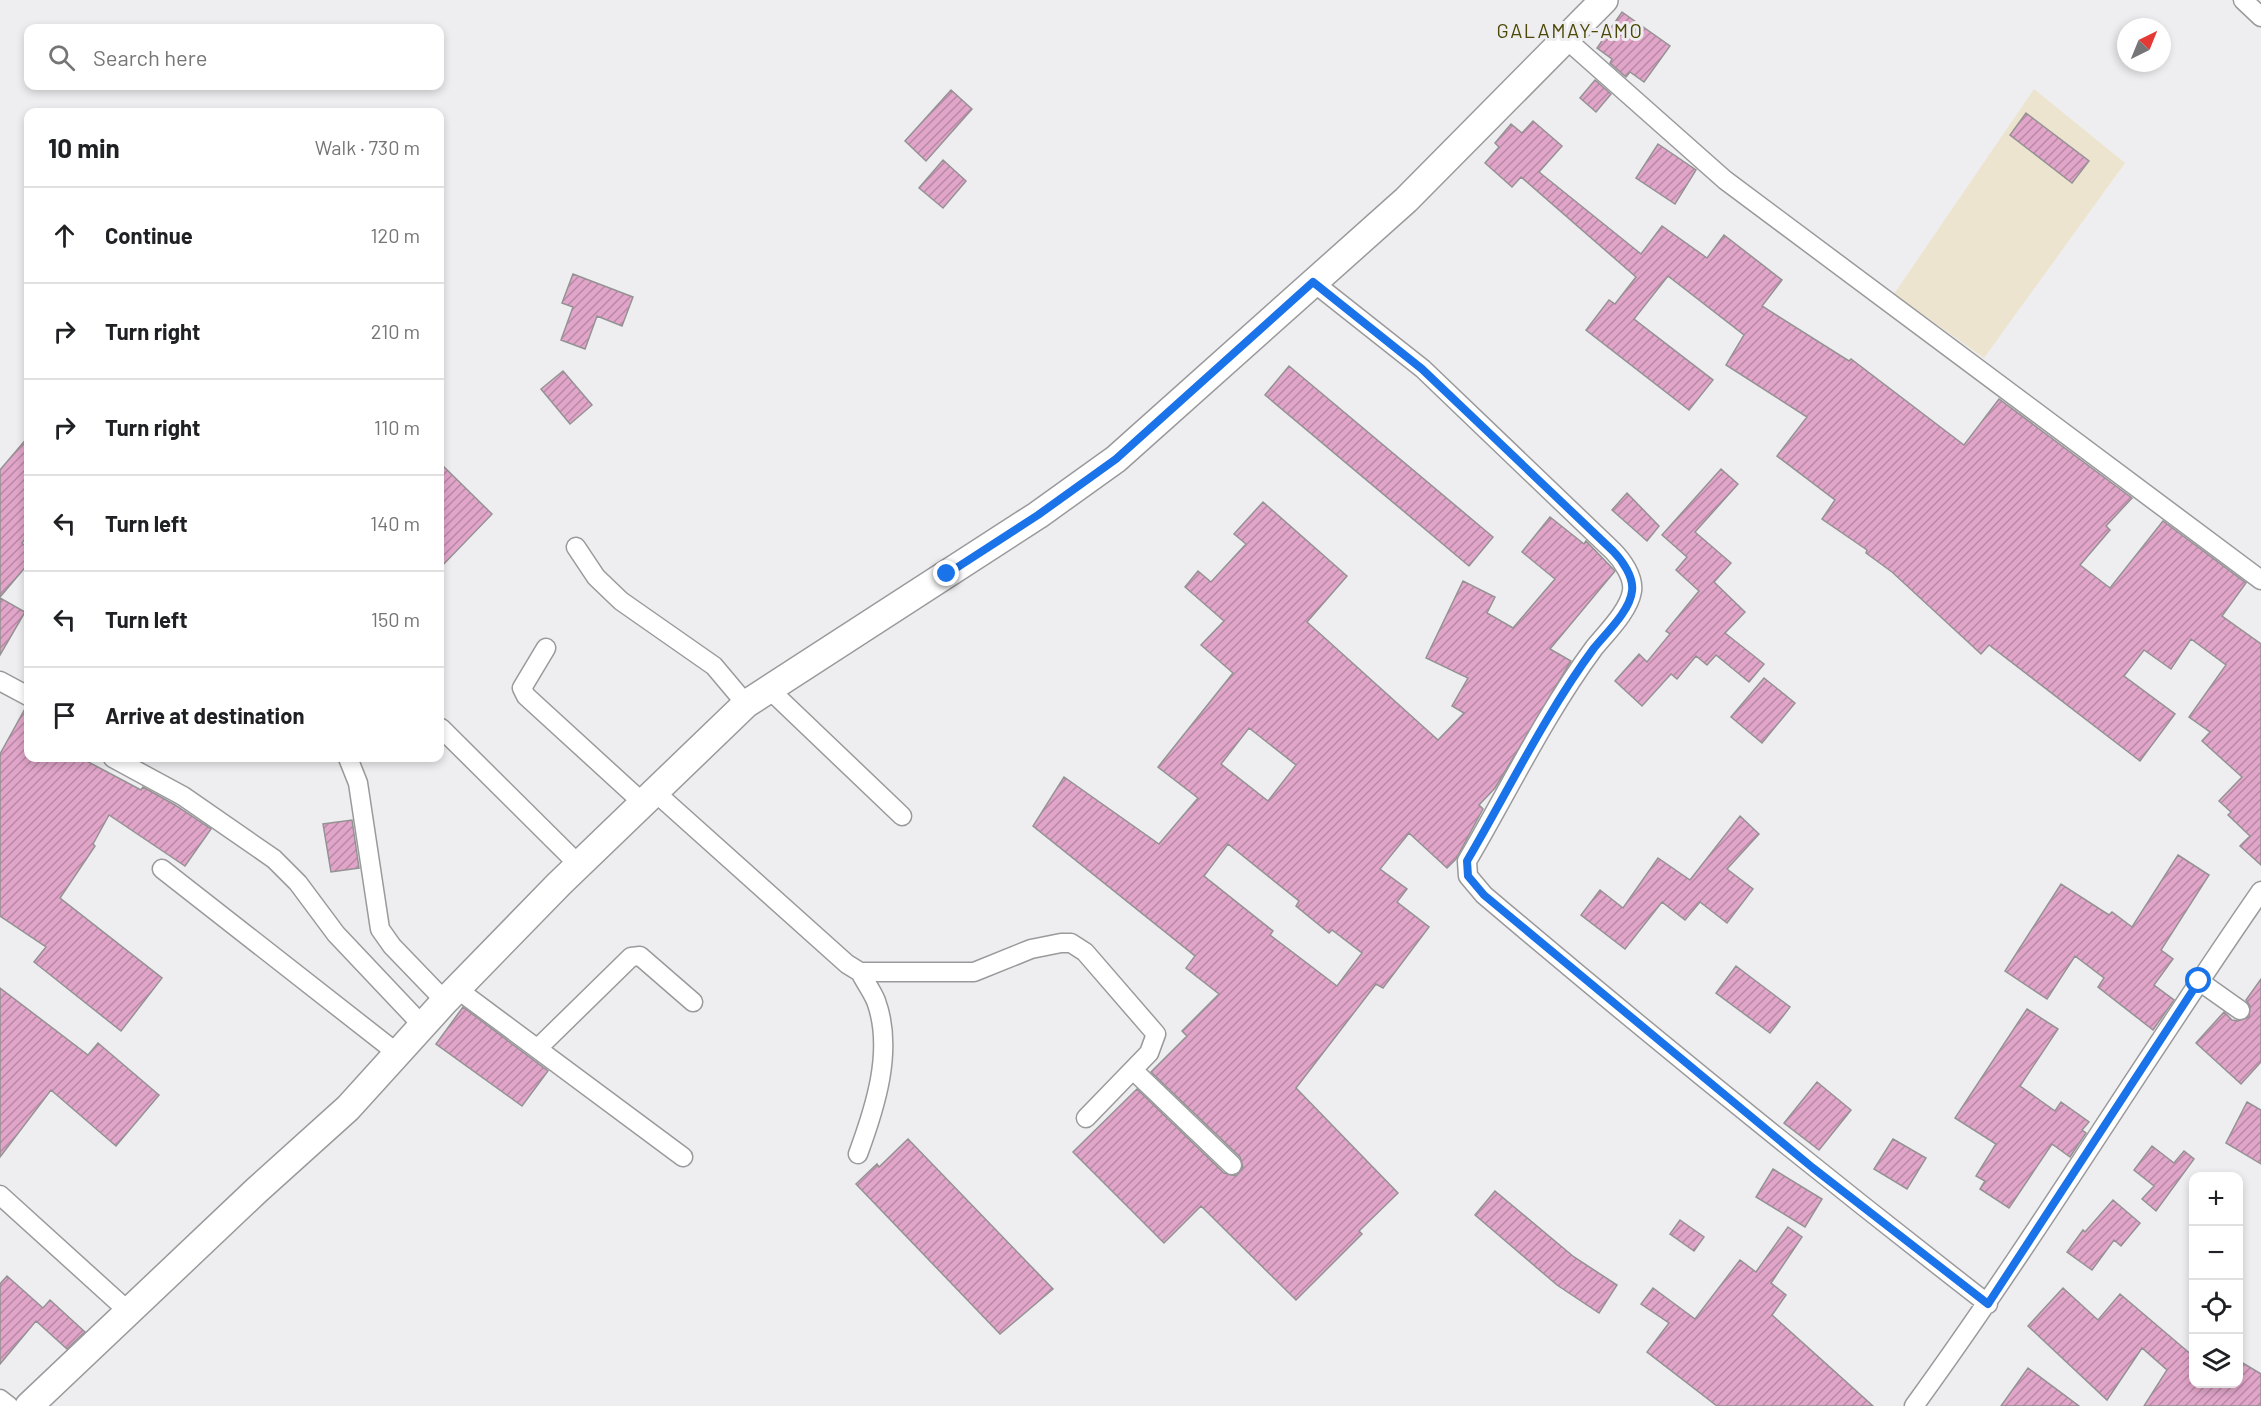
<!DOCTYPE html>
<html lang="en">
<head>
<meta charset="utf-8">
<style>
  :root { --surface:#fff; --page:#f6f6f6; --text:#202124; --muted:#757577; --line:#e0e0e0 }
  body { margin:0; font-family:Barlow,sans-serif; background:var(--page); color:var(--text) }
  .controls { position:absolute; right:18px; bottom:18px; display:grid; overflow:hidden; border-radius:12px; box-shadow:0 3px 9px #0003 }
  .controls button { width:54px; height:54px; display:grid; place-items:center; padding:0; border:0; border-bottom:2px solid var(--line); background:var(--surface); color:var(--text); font:30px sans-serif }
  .compass { position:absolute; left:2117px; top:18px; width:54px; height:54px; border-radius:50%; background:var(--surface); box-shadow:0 3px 9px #0003; rotate:43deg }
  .stop { position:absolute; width:18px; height:18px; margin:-14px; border:4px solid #1a73e8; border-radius:50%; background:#fff }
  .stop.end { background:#1a73e8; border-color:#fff; box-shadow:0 2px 6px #0008 }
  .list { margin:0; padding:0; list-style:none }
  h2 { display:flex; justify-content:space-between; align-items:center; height:78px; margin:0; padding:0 24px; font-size:26px }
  h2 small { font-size:20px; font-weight:400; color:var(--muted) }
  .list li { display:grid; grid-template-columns:39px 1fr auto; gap:18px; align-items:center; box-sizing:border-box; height:96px; padding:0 24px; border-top:2px solid var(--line) }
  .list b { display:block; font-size:22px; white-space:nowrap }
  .list em { font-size:20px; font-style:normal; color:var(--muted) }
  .icon { flex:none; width:33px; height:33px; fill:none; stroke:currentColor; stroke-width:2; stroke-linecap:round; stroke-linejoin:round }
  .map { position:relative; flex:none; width:2261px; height:1406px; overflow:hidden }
  .search { position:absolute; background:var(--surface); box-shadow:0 3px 9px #0003; left:24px; top:24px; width:420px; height:66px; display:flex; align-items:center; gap:15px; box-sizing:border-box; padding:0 21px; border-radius:12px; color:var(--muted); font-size:22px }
  .panel { position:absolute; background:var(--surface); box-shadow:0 3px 9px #0003; left:24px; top:108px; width:420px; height:654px; border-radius:12px }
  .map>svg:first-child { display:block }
  .education { fill:#ece4cf }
  .building { fill:url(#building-hatch); stroke:#949293; stroke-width:1.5; fill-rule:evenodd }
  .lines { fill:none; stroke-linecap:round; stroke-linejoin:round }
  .street-casing { stroke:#9a9a9c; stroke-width:21 }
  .secondary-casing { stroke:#9a9a9c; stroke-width:30 }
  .street { stroke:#fff; stroke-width:18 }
  .secondary { stroke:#fff; stroke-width:27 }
  .route { stroke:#1a73e8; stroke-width:8 }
  .labels { text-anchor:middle; stroke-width:6; stroke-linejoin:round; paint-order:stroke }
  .quarter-label { font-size:20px; letter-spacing:1.5px; fill:#4d4807; stroke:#eeeef0 }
</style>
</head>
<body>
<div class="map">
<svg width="2261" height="1406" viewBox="0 0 2261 1406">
  <defs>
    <pattern id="building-hatch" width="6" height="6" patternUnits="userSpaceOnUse" patternTransform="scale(1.5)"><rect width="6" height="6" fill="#e1a5c9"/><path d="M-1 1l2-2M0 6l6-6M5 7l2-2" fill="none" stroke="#b888a4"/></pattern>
  </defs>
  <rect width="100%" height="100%" fill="#eeeef0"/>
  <!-- education -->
  <path class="education" d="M2034 89 2125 163 1984 358 1894 294Z"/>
  <!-- building -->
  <path class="building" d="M1622 12 1670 46 1644 82 1630 72 1626 77 1610 63 1612 59 1597 48Z
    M1595 80 1611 94 1596 112 1580 98Z
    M951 90 972 109 926 161 905 141Z
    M2026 113 2089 161 2072 183 2010 135Z
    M1533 121 1562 146 1539 172 1641 254 1662 226 1707 258 1724 235 1782 280 1762 306 1849 361 1851 359 1964 445 1999 399 2132 498 2106 526 2110 530 2080 565 2110 588 2163 521 2246 583 2222 616 2261 644V865L2240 846 2250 836 2228 815 2231 812 2219 801 2242 777 2202 741 2210 732 2189 717 2226 665 2191 639 2171 669 2144 650 2124 676 2175 714 2140 761 1989 645 1981 654 1892 572 1866 553 1867 550 1822 519 1835 500 1777 456 1807 417 1726 365 1744 335 1668 276 1634 319 1713 380 1689 410 1586 330 1609 300 1615 304 1636 277 1521 177 1512 187 1485 163 1499 147 1495 143 1511 124 1522 133Z
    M1658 144 1696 170 1675 204 1636 178Z
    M943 160 966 181 943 208 919 188Z
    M573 274 633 297 622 326 597 316 585 349 561 340 573 307 562 303Z
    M1289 366 1493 537 1469 566 1265 395Z
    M563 371 592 405 570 424 541 389Z
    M28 437V535L22 543 28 549V564L0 597V470Z
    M440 463 492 514 440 568Z
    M1721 469 1738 484 1695 532 1731 563 1714 582 1745 612 1725 633 1764 664 1749 682 1716 655 1707 665 1696 656 1677 679 1671 674 1642 706 1615 681 1639 654 1647 662 1670 634 1666 631 1699 591 1676 570 1687 557 1662 535Z
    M1627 493 1659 526 1647 541 1612 510Z
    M1263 502 1347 576 1307 622 1438 740 1464 713 1452 706 1468 678 1426 658 1463 581 1495 597 1487 613 1513 628 1555 579 1522 552 1550 517 1584 544 1586 541 1615 571 1550 649 1571 661 1495 788 1479 805 1483 809 1456 859 1447 868 1409 833 1380 869 1407 889 1397 902 1429 927 1383 988 1376 984 1296 1088 1398 1193 1359 1231 1362 1234 1296 1300 1201 1206 1164 1243 1073 1152 1137 1089 1224 1173 1236 1176 1243 1167 1240 1157 1151 1072 1187 1036 1182 1031 1219 994 1186 968 1195 956 1033 826 1064 777 1159 844 1198 798 1158 767 1233 673 1201 645 1224 621 1185 587 1198 571 1211 582 1246 544 1234 534ZM1249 728 1296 765 1268 801 1221 764ZM1228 844 1299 901 1296 906 1329 933 1332 930 1362 953 1337 986 1270 935 1273 931 1204 876Z
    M0 598 25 612 0 655Z
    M1764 678 1795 703 1762 743 1731 717Z
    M26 707H28V758H81L141 790 143 787 175 805 211 829 185 866 109 815 93 844 95 846 60 898 162 978 121 1031 34 962 46 947 0 916V754Z
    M1740 816 1759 834 1727 869 1753 889 1727 923 1700 902 1685 920 1662 902 1625 949 1581 915 1600 890 1623 908 1658 858 1690 880Z
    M352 820 359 868 331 872 323 824Z
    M2178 855 2209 875 2161 950 2173 959 2154 985 2174 1000 2153 1030 2098 987 2104 978 2075 956 2047 999 2005 971 2061 884 2109 915 2112 912 2132 927Z
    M1736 966 1790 1007 1770 1033 1716 993Z
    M2261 979V1062L2241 1084 2196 1043 2224 1012 2232 1020 2238 1021 2249 1017 2250 1006 2246 1000Z
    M0 988 88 1055 98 1043 159 1095 116 1146 51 1090 0 1157Z
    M463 1007 548 1071 522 1106 436 1044Z
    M2027 1009 2058 1029 2020 1086 2055 1111 2061 1102 2089 1122 2082 1130 2086 1133 2070 1157 2052 1144 2009 1208 1980 1189 1985 1181 1976 1176 1996 1144 1955 1118Z
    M1817 1082 1851 1110 1819 1150 1784 1123Z
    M2247 1102 2261 1110V1164L2226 1143Z
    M908 1139 1053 1289 1000 1334 856 1184 877 1164 879 1167Z
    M1893 1139 1926 1158 1907 1189 1874 1169Z
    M2152 1146 2174 1163 2184 1151 2194 1159 2156 1211 2142 1199 2154 1186 2134 1170Z
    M1773 1169 1822 1199 1805 1227 1756 1197Z
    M1495 1191 1574 1257 1617 1285 1599 1313 1557 1285 1475 1215Z
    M2113 1200 2140 1223 2121 1246 2114 1240 2092 1270 2067 1252 2083 1230 2085 1232Z
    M1680 1220 1704 1237 1694 1251 1670 1234Z
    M1788 1227 1802 1237 1771 1283 1786 1295 1772 1315 1873 1406H1717L1647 1352 1669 1323 1641 1304 1653 1288 1695 1319 1740 1260 1756 1272Z
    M7 1276 43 1308 50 1300 85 1332 67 1349 36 1321 0 1364V1284Z
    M2063 1288 2098 1320 2120 1294 2193 1356V1383H2238V1360L2261 1374V1406H2144L2167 1370 2142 1348 2107 1400 2028 1326Z
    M2028 1368 2079 1406H2001Z"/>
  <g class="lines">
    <!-- street casing -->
    <g class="street-casing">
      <path id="street" d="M2243 0 2261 17
        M1567 40 1725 180 2261 580
        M1313 282 1423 369 1613 551C1622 560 1634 577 1632 591 1629 611 1606 633 1594 648 1546 713 1508 791 1467 861L1468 876 1484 895C1649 1035 1817 1171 1988 1304
        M576 547 596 577 621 601 714 666 746 704
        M546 648 522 688 526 696 643 803
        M0 681 28 696
        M769 689 902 816
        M441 728 579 865
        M113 758 183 796 274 859 298 883 336 934 423 1026
        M348 758 358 783 380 929 392 946 445 1001
        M655 792 847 964 860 972H974L1031 949 1061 943H1071L1085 952 1156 1034 1149 1053 1086 1118
        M162 869 397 1053
        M2199 981 2240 1010
        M457 989 683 1157
        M538 1048 631 957 640 956 693 1002
        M1133 1070 1232 1165
        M858 1154C875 1108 894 1050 876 1001 872 991 865 982 860 972
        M0 1195 128 1311
        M0 1399 9 1406
        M1914 1406C2036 1238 2143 1061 2261 891"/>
    </g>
    <!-- secondary casing -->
    <g class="secondary-casing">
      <path id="secondary" d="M29 1406 257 1190 348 1108 445 1001 559 884 746 704 1038 515 1116 459 1406 200 1604 0"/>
    </g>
    <!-- street -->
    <use href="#street" class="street"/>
    <!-- secondary -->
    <use href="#secondary" class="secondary"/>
  </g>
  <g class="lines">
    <!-- route -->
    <path class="route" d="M947 574 1038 515 1116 459 1313 282 1422 369 1613 551C1622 560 1634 577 1632 591 1630 611 1606 633 1594 648 1546 713 1508 791 1467 861L1468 876 1484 895 1813 1168 1988 1304 2199 981"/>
  </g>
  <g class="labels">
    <!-- quarter labels -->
    <g class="quarter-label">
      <text x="1570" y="38">GALAMAY-AMO</text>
    </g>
  </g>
</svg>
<div class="controls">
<button>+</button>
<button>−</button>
<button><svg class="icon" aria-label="locate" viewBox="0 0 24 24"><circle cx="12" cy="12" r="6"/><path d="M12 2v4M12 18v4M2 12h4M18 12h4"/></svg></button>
<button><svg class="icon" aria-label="layers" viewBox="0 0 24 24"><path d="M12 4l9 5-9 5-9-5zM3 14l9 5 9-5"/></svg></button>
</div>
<svg class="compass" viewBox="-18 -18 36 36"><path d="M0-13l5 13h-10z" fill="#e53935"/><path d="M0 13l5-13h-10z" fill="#757577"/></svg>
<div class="stop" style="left:2199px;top:981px"></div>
<div class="stop end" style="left:947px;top:574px"></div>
<div class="search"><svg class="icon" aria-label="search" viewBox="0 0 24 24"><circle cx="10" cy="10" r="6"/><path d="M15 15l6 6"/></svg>Search here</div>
<section class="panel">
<h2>10 min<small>Walk · 730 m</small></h2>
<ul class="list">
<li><svg class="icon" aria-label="ahead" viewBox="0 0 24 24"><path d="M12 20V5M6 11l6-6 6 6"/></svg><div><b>Continue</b></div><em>120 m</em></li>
<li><svg class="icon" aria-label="right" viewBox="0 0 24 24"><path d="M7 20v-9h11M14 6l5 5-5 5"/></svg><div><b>Turn right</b></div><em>210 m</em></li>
<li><svg class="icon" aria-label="right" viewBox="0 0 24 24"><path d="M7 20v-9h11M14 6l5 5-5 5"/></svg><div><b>Turn right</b></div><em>110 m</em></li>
<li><svg class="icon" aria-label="left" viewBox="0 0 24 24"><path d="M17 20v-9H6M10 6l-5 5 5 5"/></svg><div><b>Turn left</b></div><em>140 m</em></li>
<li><svg class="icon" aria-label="left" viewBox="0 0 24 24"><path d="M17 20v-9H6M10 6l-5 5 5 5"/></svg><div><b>Turn left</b></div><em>150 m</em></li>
<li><svg class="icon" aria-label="arrive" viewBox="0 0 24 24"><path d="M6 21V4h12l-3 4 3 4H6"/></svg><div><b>Arrive at destination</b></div></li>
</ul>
</section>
</div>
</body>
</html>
